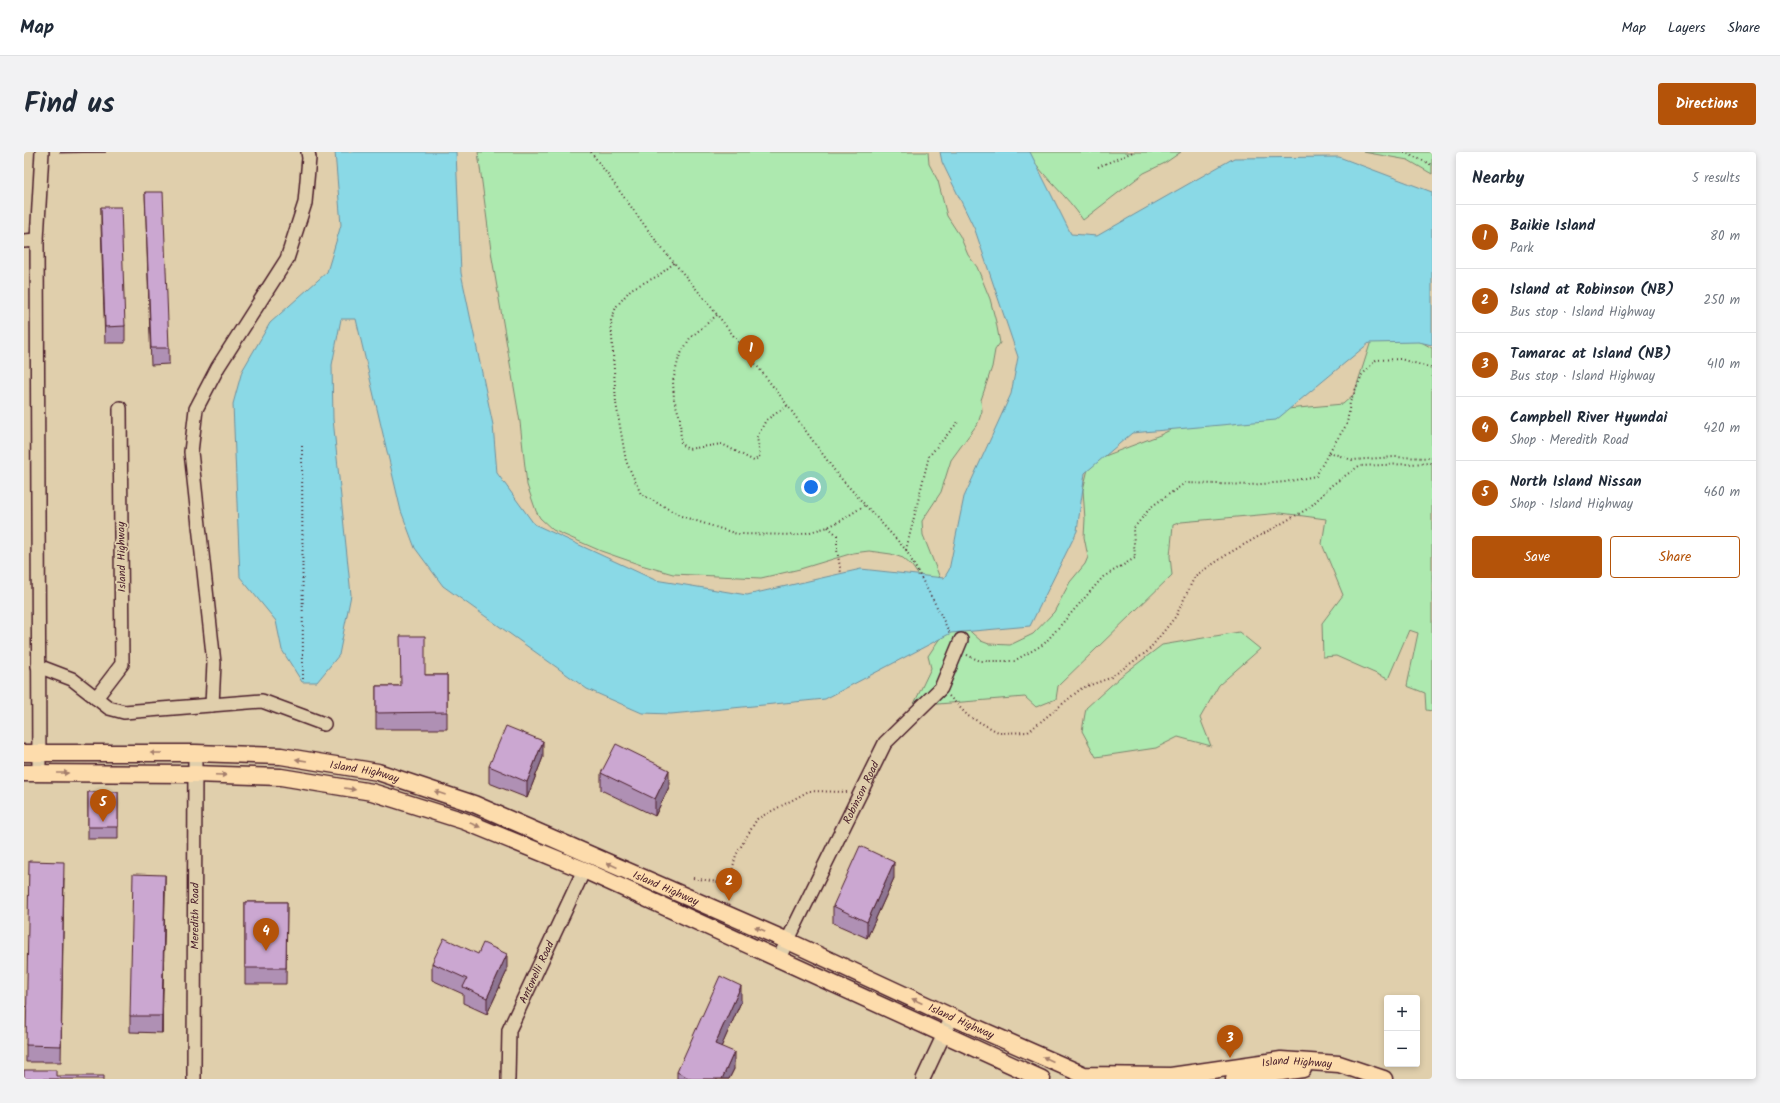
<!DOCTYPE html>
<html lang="en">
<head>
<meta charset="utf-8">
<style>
  :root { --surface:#fff; --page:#f2f2f3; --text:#1f2937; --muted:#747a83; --line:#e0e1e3; --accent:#b45309 }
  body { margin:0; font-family:Kalam,sans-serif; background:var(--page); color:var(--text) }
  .controls { position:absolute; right:12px; bottom:12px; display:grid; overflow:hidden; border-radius:4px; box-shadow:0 2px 6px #0003 }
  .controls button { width:36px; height:36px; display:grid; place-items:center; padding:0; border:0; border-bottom:1px solid var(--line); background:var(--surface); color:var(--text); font:20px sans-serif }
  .you { position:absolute; left:787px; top:335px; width:14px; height:14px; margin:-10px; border:3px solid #fff; border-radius:50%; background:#1a73e8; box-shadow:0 0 0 6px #1a73e833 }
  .badge { display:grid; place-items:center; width:26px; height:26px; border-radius:50%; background:var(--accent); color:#fff; font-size:13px; font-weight:700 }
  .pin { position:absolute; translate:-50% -33px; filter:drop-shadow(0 1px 2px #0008) }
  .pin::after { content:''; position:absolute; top:21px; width:14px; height:12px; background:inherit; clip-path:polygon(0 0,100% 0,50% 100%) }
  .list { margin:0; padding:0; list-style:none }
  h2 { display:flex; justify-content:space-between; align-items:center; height:52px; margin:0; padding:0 16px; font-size:17px }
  h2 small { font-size:13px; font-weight:400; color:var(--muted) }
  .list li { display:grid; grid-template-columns:26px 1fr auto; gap:12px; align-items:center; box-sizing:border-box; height:64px; padding:0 16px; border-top:1px solid var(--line) }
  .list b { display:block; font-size:15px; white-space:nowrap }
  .list p { margin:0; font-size:13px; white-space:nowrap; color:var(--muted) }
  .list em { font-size:13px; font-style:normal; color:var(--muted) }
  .actions { display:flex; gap:8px; padding:12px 16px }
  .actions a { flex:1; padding:9px 0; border:1px solid var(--accent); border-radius:4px; text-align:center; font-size:14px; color:var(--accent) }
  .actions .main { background:var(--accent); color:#fff }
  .map { position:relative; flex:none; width:1408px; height:927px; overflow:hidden; border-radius:4px }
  header { display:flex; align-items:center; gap:24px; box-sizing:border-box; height:56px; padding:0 20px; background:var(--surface); border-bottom:1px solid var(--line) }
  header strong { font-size:19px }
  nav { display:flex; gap:22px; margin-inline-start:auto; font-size:14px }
  .intro { display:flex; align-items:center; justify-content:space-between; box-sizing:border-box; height:96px; padding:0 24px }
  h1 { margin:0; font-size:28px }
  .button { padding:10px 18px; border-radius:4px; background:var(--accent); color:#fff; font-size:14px; font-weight:700 }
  main { display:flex; gap:24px; padding:0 24px }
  aside { flex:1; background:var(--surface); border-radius:4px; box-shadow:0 2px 6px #0003 }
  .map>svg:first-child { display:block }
  .green { fill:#ade9af; stroke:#7c846d }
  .water { fill:#8ad9e6; stroke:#708f9b }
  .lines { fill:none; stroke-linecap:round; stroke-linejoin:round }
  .minor-casing { stroke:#4a1f2b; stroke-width:16 }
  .major-casing { stroke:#4a1f2b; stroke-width:19 }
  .path { stroke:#4a1f2b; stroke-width:2; stroke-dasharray:1 3; stroke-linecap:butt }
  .minor { stroke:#e0cfac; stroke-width:13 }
  .major { stroke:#fddcac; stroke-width:16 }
  .wall { fill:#af90b4; stroke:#4a1f2b }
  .shaded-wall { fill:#8e7592; stroke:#4a1f2b }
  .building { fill:#cba7d1; stroke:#4a1f2b }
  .oneway { fill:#a47e6c }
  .labels { text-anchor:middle; stroke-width:3.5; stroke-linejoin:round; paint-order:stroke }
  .street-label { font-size:11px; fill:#4a1f2b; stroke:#e0cfac }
</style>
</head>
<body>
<header>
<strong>Map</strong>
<nav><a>Map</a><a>Layers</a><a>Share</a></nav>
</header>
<div class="intro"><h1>Find us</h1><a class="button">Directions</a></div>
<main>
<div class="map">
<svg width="1408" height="927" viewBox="0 0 1408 927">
  <rect width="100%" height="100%" fill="#e0cfac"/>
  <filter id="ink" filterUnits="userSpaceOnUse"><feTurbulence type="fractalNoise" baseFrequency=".025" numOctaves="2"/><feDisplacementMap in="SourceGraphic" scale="8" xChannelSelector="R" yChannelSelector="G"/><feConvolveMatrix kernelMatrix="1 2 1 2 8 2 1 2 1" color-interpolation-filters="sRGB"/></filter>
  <g filter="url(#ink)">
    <!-- green -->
    <path class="green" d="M454 0H904L905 12 914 29 923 64 936 84 944 103 953 115 966 147 972 170 976 191 971 198 968 215 957 248 958 259 954 271 927 308 917 340 898 369 899 383 916 426 900 431 888 414 879 406 867 402 845 399 829 401 776 417 737 426 649 422 617 413 577 399 529 378 516 366 512 359 503 333 496 270 468 106Z
      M1004 0H1157L1141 11 1120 21 1059 68C1043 43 1019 26 1004 0Z
      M1339 0H1408V22L1384 8Z
      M1392 187 1408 196V559L1402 558 1401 541 1383 534 1394 481 1385 478 1364 527 1312 504 1299 505 1298 471 1319 443 1298 392 1302 367 1257 361 1157 370 1149 373 1146 404 1148 423 1034 534 1032 547 1012 555 1001 545 889 554 907 516 904 504 918 483 939 473 957 489 965 492 986 493 1009 482 1030 460 1046 430 1061 412 1064 405 1060 385 1061 367 1059 338 1064 317 1073 307 1136 283 1173 265 1319 252 1330 242 1347 189Z
      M1215 480 1236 497 1195 533 1176 566 1187 594 1154 585 1132 596 1072 605 1058 579 1062 556 1096 525 1138 493Z"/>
    <!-- water -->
    <path class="water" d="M311 0H432L437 121 469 273 473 321 510 372 631 428 723 443 837 417 920 426 925 418 940 345 987 242 994 205 951 78 918 10 916 0H1006L1047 82 1073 84 1210 6 1315 5 1408 40V193L1395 190 1345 191 1252 268 1108 281 1061 321 1053 379 1006 474 927 481 801 547 647 562 618 561 563 537 419 434 391 396 377 359 332 167H317L308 213 309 267 327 443 315 503 293 530H278L258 498 252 469 216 425 209 252 218 219 246 171 303 120 317 73Z"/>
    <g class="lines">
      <!-- minor casing -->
      <g class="minor-casing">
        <g id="minor">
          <path d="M0 89 13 88"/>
          <path d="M14 514 48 527 85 556 100 560 238 549 300 572"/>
          <path d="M72 546 98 512 96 256"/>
          <path d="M188 553 190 511 167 300 172 257 194 215 263 107 281 51 285 6 284 0"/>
          <path d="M15 621 13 88 18 0"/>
          <path id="s1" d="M754 808 861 591 917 536 937 488"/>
          <path id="s2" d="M170 927 171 601"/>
          <path id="s3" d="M484 927 485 878 560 718"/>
          <path d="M899 927 928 865"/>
        </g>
      </g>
      <!-- major casing -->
      <g class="major-casing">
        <g id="major">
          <path id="s4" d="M0 601H171L257 604 354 620 450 652 764 789 928 865 1060 923 1147 924 1257 908 1315 912 1360 927"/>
          <path d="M0 621 170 622 257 625 348 640 440 669 560 718 1018 927"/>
          <path d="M1210 927 1279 917"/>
        </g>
      </g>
      <!-- path -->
      <path class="path" d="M567 0 635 93 684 151 758 246 813 322 882 398 914 457 926 482
        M1380 0 1408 13
        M1074 15 1109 0
        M650 111 634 124 607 137 592 155 587 169 592 251 602 309 617 342 657 364 713 382 775 383 804 375 818 368 841 353
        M693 163 666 186 655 205 649 229 650 247 656 266 657 292 664 297 698 292 730 309 736 304 733 285 742 268 763 254
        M278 294 279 530
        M1305 300 1328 308 1370 305 1408 306
        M804 375 813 383V398L817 421
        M882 398 905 304 934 270
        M943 503 956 509H990L1020 492 1079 425 1111 406 1109 377 1127 355 1161 331 1226 333 1261 330 1292 324 1305 300 1323 272 1326 250 1338 223 1352 208 1376 207 1408 216
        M925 544 944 564 976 581 1004 580 1058 536 1086 526 1124 499 1152 464 1171 424 1207 400 1285 356 1308 333 1335 314 1408 311
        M669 726 699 731 707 723 712 703 733 667 785 639 824 640"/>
      <!-- minor -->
      <use href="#minor" class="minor"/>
      <!-- major -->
      <use href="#major" class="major"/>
    </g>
    <!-- wall -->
    <path class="wall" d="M36 0H82L36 1Z
      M121 40 145 196V212L127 213Z
      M77 55 101 174V191H81L77 72Z
      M401 523H423V577H352V534H377Z
      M519 605 503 646 465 631V614Z
      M577 621 645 635 631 664 577 638Z
      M64 640H94V687H64Z
      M40 726 37 910H2V893Z
      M870 726 843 786 809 771V754Z
      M141 740 138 881 106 880V864Z
      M221 750H263L262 832H221Z
      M408 811 483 819 463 862 439 851V842L408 828Z
      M717 850 697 895 710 917 705 927H653V920Z"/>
    <!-- shaded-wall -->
    <path class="shaded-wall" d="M519 589V605L503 646V630Z
      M645 618V635L631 664V647Z
      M870 710V726L843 786V770Z
      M141 723V740L138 881V864Z
      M483 802V819L463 862V846Z
      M717 834V850L691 909V892Z
      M710 900V917L705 927H698Z"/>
    <!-- building -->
    <path class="building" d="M121 40H139L145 196H127Z
      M77 55H97L101 174 81 175Z
      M376 484H401V523H423V560L352 561V534H377Z
      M482 574 519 589 503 630 465 614Z
      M592 592 645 618 631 647 577 621Z
      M64 640H94V675H64Z
      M836 694 870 710 843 770 809 754Z
      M5 709 40 710 37 894 2 893Z
      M109 722 141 723 138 864H106Z
      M221 750H263L262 816H221Z
      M420 786 454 802 459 791 483 802 463 846 439 835 443 827 408 811Z
      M696 824 717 834 691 892 710 900 698 927H667L653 920Z
      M0 918H32V924H80V927H0Z"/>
    <!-- one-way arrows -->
    <defs><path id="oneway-solid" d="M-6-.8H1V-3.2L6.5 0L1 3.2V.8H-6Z"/></defs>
    <g class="oneway">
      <use href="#oneway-solid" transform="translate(132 601) rotate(-180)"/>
      <use href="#oneway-solid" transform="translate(277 608) rotate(-171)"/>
      <use href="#oneway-solid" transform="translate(39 621)"/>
      <use href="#oneway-solid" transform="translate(197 623) rotate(2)"/>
      <use href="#oneway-solid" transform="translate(326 637) rotate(9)"/>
      <use href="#oneway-solid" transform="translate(416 641) rotate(-161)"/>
      <use href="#oneway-solid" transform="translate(451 673) rotate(22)"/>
      <use href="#oneway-solid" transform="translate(588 713) rotate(-156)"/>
      <use href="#oneway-solid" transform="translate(736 777) rotate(-157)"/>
      <use href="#oneway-solid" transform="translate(893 849) rotate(-155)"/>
      <use href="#oneway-solid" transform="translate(1024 907) rotate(-156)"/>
    </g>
  </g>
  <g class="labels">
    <!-- street labels -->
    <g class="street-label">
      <text transform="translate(97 405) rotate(-91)" y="4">Island Highway</text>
      <text dy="4" stroke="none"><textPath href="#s4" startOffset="342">Island Highway</textPath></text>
      <text dy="4" stroke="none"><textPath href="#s1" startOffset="187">Robinson Road</textPath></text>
      <text dy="4" stroke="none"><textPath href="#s4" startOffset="666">Island Highway</textPath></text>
      <text dy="4" stroke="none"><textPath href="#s2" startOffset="163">Meredith Road</textPath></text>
      <text dy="4" stroke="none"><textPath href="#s3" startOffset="113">Antonelli Road</textPath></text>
      <text dy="4" stroke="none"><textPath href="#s4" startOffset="990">Island Highway</textPath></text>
      <text dy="4" stroke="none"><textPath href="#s4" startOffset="1338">Island Highway</textPath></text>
    </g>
  </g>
</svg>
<div class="controls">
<button>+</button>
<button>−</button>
</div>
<div class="you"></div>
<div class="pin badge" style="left:727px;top:216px">1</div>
<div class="pin badge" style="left:705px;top:749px">2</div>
<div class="pin badge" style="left:1206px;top:906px">3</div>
<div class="pin badge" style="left:242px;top:799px">4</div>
<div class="pin badge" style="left:79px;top:670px">5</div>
</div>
<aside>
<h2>Nearby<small>5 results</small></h2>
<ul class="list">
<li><span class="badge">1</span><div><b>Baikie Island</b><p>Park</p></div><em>80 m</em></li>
<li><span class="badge">2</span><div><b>Island at Robinson (NB)</b><p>Bus stop · Island Highway</p></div><em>250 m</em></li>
<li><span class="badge">3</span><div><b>Tamarac at Island (NB)</b><p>Bus stop · Island Highway</p></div><em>410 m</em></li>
<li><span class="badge">4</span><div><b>Campbell River Hyundai</b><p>Shop · Meredith Road</p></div><em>420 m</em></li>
<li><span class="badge">5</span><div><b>North Island Nissan</b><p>Shop · Island Highway</p></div><em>460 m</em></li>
</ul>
<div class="actions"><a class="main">Save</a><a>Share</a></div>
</aside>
</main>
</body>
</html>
